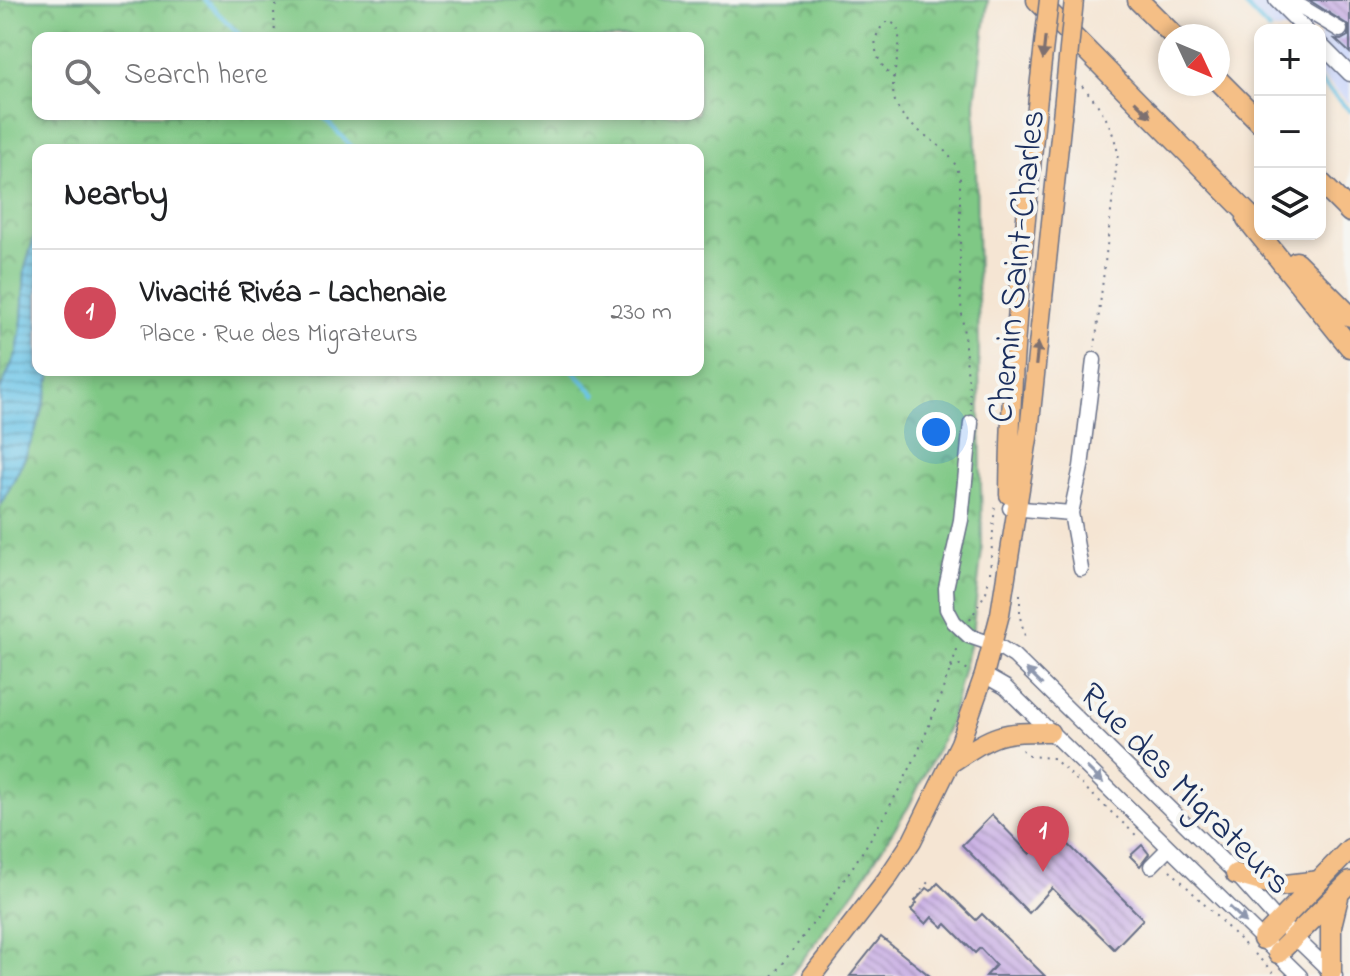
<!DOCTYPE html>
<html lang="en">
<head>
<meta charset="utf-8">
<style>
  :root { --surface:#fff; --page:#f6f6f6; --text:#202124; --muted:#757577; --line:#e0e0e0; --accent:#d1495b }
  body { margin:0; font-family:"Indie Flower",sans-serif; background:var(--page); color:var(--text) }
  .controls { position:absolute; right:24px; top:24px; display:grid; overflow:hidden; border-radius:16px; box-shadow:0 4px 12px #0003 }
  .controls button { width:72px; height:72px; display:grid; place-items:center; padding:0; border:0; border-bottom:2px solid var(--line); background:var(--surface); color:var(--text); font:40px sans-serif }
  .compass { position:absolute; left:1158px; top:24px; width:72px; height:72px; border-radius:50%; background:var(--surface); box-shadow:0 4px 12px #0003; rotate:134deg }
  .you { position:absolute; left:936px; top:432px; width:28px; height:28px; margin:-20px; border:6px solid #fff; border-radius:50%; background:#1a73e8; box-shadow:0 0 0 12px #1a73e833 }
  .badge { display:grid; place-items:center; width:52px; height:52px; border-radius:50%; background:var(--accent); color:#fff; font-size:26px; font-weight:700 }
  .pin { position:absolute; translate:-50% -66px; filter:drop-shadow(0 2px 4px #0008) }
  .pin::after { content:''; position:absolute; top:42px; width:28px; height:24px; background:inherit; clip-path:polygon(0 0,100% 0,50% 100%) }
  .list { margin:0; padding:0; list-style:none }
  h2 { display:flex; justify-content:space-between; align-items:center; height:104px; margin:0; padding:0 32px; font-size:34px }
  h2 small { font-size:26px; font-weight:400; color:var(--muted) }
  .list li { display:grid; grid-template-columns:52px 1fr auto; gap:24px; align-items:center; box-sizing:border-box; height:128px; padding:0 32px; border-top:2px solid var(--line) }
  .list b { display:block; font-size:30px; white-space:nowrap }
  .list p { margin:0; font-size:26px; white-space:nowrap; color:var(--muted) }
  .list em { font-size:26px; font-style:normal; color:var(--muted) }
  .icon { flex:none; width:44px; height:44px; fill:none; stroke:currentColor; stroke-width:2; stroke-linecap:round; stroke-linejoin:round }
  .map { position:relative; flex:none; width:1350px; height:976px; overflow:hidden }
  .search { position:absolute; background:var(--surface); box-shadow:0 4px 12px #0003; left:32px; top:32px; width:672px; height:88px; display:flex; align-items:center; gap:20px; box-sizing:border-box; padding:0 28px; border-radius:16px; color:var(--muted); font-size:30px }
  .panel { position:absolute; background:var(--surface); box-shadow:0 4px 12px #0003; left:32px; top:144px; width:672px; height:232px; border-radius:16px }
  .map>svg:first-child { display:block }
  .built { fill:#d0daf9 }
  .park { fill:url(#park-crowns); stroke:#4d7c72; stroke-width:2; fill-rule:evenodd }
  .water { fill:url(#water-rules); stroke:#427aa2; stroke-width:2 }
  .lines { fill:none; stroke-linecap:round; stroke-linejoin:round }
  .stream { stroke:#6ac4e7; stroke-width:4 }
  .building { fill:url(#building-back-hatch) }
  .minor-casing { stroke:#676f87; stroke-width:17 }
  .major-casing { stroke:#676f87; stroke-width:21 }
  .highway-casing { stroke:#676f87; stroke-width:23 }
  .path { stroke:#676f87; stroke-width:2; stroke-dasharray:2 6; stroke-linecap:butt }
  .minor { stroke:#fff; stroke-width:14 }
  .major { stroke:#f5bf86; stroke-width:18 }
  .highway { stroke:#f5bf86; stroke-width:20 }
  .major-bridge-casing { stroke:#676f87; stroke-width:21; stroke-linecap:butt }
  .major-bridge { stroke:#f5bf86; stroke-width:18 }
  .oneway { fill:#7d7070 }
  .oneway2 { fill:#8d97ae }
  .labels { text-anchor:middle; stroke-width:8; stroke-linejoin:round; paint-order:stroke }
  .street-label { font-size:36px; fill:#1b2f5e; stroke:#f6f6f2 }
</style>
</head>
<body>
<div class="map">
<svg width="1350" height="976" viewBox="0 0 1350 976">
  <defs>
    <pattern id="park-crowns" width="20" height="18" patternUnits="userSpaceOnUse" patternTransform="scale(2)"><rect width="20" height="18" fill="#7fc885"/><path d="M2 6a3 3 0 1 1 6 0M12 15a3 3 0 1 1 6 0" fill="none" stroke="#67a370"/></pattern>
    <pattern id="water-rules" width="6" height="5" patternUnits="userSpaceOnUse" patternTransform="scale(2)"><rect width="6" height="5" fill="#6ac4e7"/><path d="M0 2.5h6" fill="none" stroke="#56a0be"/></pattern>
    <pattern id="building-back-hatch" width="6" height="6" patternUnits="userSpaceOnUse" patternTransform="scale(2)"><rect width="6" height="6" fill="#c8ade3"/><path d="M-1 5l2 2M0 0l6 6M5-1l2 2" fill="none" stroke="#a28dbb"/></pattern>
  </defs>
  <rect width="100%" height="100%" fill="#f6f6f2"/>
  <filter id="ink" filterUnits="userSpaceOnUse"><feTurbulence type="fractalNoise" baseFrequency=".0125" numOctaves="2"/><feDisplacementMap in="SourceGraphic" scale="16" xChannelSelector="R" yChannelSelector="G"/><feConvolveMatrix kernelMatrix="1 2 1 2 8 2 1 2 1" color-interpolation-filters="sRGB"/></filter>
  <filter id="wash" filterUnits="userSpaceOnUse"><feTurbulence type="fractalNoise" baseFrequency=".006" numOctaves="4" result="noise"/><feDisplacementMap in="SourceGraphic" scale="32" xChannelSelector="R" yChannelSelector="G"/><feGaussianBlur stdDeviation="1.8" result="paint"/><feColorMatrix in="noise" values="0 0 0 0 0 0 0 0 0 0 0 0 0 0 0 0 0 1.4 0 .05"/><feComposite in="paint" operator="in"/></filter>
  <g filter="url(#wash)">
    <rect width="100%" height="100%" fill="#f5e5d3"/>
    <!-- built -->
    <path class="built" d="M1242 0H1350V104L1320 75V30H1273Z"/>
    <!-- park -->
    <path class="park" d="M0 0H988L975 102 982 550 972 634 950 723 909 806 856 889 790 976H0V505C27 459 41 422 52 370H698V150H38V224L25 269 22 321 17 352 0 391ZM38 38H698V114H38Z"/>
    <!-- water -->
    <path class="water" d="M38 224V370H52C41 422 27 459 0 505V391L17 352 22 321 25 269Z"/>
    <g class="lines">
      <!-- stream -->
      <path class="stream" d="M205 0 243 38
        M1240 0 1269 30
        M1320 81 1350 111
        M320 114 355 150
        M572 370 596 395"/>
    </g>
    <g id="blocks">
      <!-- building -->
      <path class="building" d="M1309 0H1350V53L1335 39 1341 40 1348 36V25Z
        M992 815 1030 854 1054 830 1143 919 1114 949 1052 888 1029 913 962 845Z
        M1142 845 1149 854 1140 866 1130 856Z
        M938 883 976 920 982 914 1045 976H986L996 965 980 948 975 953 946 924 943 927 932 917 926 924 911 910 917 903 915 901 927 888 931 891Z
        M881 937 930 976H850Z"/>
    </g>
  </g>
  <g filter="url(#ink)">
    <use href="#blocks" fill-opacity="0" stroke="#676f87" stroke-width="2"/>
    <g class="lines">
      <!-- minor casing -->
      <g class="minor-casing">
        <path id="minor" d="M1276 0 1306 30
          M1290 0 1340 30
          M1320 44 1350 74
          M971 423 961 520 946 588 947 609 954 622 969 636 998 646 1014 656 1236 874 1279 922 1335 976
          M1010 508 1071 513
          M1081 569 1071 513 1081 467 1094 360
          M984 675 1005 687 1300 976
          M1151 866 1169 848"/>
      </g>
      <!-- major casing -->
      <g class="major-casing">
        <path id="major" d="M1009 495C1010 361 1025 229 1038 97
          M951 763C994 735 998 731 1050 732
          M812 976 886 880 912 841 960 743 984 675 1000 614 1029 432 1063 108"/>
      </g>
      <!-- highway casing -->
      <g class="highway-casing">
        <path id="highway" d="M1037 0 1260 226
          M1138 0 1174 36
          M1218 80 1260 122
          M1320 182 1350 212
          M1247 219 1350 347
          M1296 262 1350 316
          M1236 874 1278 886 1319 881
          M1263 939 1350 849
          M1278 953 1350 882
          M1331 972V926L1339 893"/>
      </g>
      <!-- path -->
      <path class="path" d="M275 38 274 9 279 0
        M894 78C876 64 866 37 888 21L896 25C908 51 882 83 899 110 915 137 951 142 960 177V293L971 410
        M1082 86C1101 106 1112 125 1118 153L1095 347
        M990 573 995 503
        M1020 594V617L1025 636
        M970 620 986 592 989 579
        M951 668 960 665 970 671
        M1022 750 1029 756 1053 758 1138 837
        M1170 870 1247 947
        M920 896 918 894 929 881
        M1255 954 1277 976
        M772 976C828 907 878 835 917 754 933 718 946 681 959 644"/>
      <!-- minor -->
      <use href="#minor" class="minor"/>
      <!-- major -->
      <use href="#major" class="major"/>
      <!-- highway -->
      <use href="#highway" class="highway"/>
      <!-- major-bridge casing -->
      <g class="major-bridge-casing">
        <path id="major-bridge" d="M1038 97 1049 0
          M1063 108 1074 0"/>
      </g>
      <!-- major-bridge -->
      <use href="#major-bridge" class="major-bridge"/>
    </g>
    <!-- one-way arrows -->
    <defs><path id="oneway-solid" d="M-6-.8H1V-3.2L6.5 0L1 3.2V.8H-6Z" transform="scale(2)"/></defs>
    <g class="oneway">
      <use href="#oneway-solid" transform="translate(1044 48) rotate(96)"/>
      <use href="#oneway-solid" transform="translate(1143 109) rotate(45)"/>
      <use href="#oneway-solid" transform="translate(1037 354) rotate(-84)"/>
    </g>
    <g class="oneway2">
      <use href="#oneway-solid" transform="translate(1034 677) rotate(-135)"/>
      <use href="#oneway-solid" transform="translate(1095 775) rotate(44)"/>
      <use href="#oneway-solid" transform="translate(1238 915) rotate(44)"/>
    </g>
  </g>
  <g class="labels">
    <!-- street labels -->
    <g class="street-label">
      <text transform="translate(1014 266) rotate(-84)" y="13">Chemin Saint-Charles</text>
      <text transform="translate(1187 787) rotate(45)" y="13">Rue des Migrateurs</text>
    </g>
  </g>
</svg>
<div class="controls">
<button>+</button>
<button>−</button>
<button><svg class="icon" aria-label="layers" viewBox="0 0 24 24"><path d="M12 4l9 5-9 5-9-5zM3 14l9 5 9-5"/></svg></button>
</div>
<svg class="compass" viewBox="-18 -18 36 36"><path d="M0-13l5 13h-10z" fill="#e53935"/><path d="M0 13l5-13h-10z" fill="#757577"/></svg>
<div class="you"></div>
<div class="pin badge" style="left:1043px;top:872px">1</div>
<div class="search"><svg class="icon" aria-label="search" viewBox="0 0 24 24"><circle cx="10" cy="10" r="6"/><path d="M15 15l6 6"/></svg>Search here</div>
<section class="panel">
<h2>Nearby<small></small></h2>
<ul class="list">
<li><span class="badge">1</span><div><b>Vivacité Rivéa - Lachenaie</b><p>Place · Rue des Migrateurs</p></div><em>230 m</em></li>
</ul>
</section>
</div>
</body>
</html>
